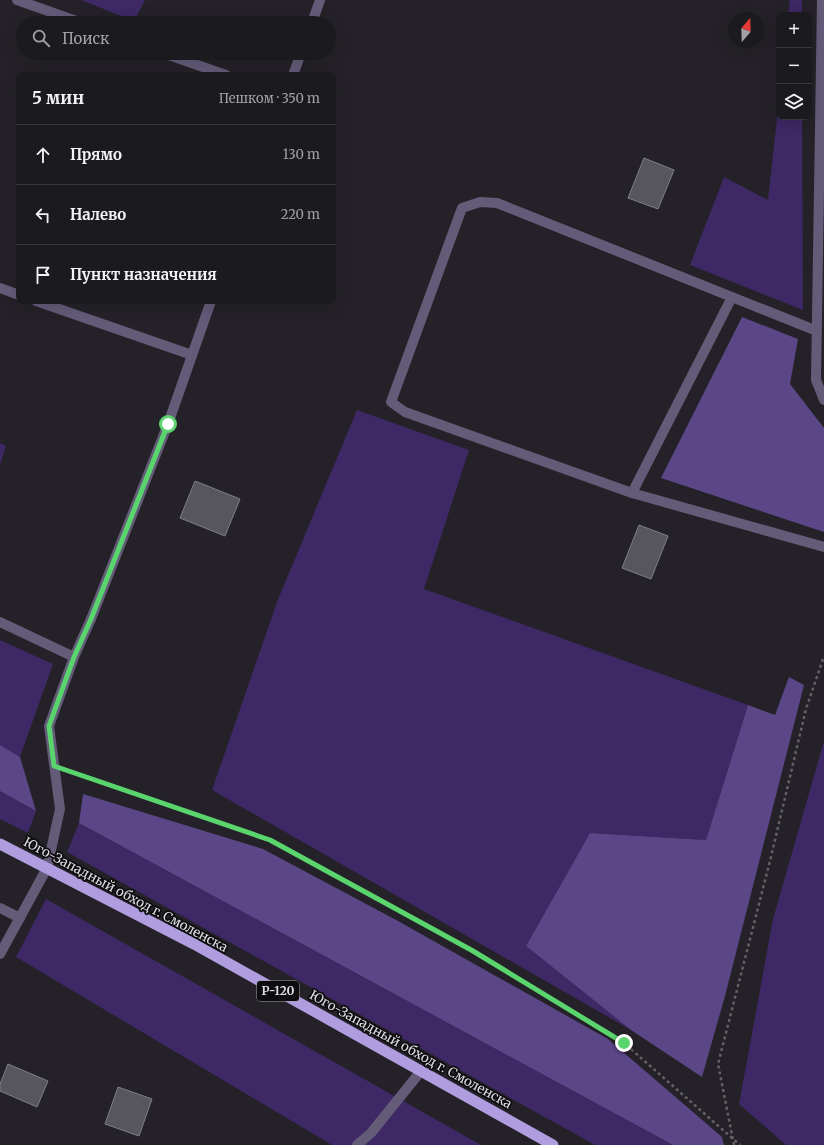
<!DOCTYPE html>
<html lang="ru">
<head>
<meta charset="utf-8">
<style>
  :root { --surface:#1b1a1e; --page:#242327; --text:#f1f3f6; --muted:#a0a1a4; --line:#39383c }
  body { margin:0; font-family:Merriweather,serif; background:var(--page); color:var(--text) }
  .controls { position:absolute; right:12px; top:12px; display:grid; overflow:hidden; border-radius:8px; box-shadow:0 4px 16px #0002 }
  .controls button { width:36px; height:36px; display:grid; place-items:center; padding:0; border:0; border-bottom:1px solid var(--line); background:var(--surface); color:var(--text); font:20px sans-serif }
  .compass { position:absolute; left:728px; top:12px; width:36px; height:36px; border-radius:50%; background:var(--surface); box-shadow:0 4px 16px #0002; rotate:19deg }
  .stop { position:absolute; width:12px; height:12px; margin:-9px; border:3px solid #5ad56e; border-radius:50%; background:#fff }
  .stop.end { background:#5ad56e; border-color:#fff; box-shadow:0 1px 4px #0008 }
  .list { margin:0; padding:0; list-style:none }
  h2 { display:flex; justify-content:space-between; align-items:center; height:52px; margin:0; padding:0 16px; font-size:17px }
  h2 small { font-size:13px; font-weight:400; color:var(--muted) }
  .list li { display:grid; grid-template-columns:26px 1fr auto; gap:12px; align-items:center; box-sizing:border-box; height:60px; padding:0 16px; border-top:1px solid var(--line) }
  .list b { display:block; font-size:15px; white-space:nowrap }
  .list em { font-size:13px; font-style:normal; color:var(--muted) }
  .icon { flex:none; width:22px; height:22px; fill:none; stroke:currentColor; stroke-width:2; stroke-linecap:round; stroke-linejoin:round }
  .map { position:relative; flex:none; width:824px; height:1145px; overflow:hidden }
  .search { position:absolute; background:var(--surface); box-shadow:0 4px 16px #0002; left:16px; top:16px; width:320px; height:44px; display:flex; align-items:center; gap:10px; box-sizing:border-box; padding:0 14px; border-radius:22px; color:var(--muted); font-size:15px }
  .panel { position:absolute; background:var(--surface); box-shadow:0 4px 16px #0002; left:16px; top:72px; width:320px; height:232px; border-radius:8px }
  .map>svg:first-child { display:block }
  .green { fill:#3e2865 }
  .forest { fill:#5b4787 }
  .building { fill:#57565c; stroke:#817f86 }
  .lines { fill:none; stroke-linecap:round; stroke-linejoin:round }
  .path { stroke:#636166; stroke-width:2.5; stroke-dasharray:3 3; stroke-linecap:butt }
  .service { stroke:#635b78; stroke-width:10 }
  .minor { stroke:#635b78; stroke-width:10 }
  .trunk { stroke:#b09ddf; stroke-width:11 }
  .route { stroke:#5ad56e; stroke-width:5 }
  .labels { text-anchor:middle; stroke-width:3.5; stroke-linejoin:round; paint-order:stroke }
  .shield { fill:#0d0c0f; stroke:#9f9ea1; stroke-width:1 }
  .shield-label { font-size:12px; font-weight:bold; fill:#dddce0 }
  .street-label { font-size:13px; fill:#dddce0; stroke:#0d0c0f }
</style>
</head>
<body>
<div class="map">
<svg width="824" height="1145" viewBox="0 0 824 1145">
  <rect width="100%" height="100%" fill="#242228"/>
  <!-- green -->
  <path class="green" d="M81 0H145L134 21Z
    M790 0H802V15H788Z
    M779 101V117H802L803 310 690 265 724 177 768 200Z
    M357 410 469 450 424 589 748 705 706 840 590 833 526 946 631 1030 212 790 277 602Z
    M0 443 6 446 0 465Z
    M0 640 53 664 20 757 0 745Z
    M824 741V1145H786L739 1104 773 919Z
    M0 791 36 811 28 833 0 819Z
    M79 823 673 1145H595L67 852Z
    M46 899 481 1145H332L16 957Z"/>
  <!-- forest -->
  <path class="forest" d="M742 317 798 339 790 384 824 428V532L661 478Z
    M789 677 804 685 725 996 702 1077 631 1030 526 946 590 833 706 840 748 705 775 715Z
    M0 745 20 757 36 811 0 791Z
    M83 794 263 849 398 921 608 1039 722 1137 724 1145H673L79 823Z"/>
  <!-- building -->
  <path class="building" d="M644 158 674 170 658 209 628 198Z
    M195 481 240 499 225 536 180 518Z
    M639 525 668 536 651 579 622 568Z
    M8 1064 48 1081 37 1107 0 1091V1084Z
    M118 1087 152 1099 139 1136 105 1124Z"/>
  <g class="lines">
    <!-- path -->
    <path class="path" d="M69 771 270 840 473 951 624 1043 740 1145
      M734 1145 718 1064 770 861 806 709 824 656"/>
    <!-- service -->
    <path class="service" d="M17 0 82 23
      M163 53 226 75
      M0 288 19 295
      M36 301 192 355
      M632 493 732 297
      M0 622 74 657 91 619
      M47 868 60 809 49 726 74 657
      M0 908 20 918
      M357 1145 371 1133 421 1071"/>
    <!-- minor -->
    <path class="minor" d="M822 0 816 380 824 400
      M312 23 320 0
      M293 75 301 53
      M817 331 497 203 480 202 462 208 391 402 405 412 632 493 824 547
      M91 619 168 424 211 301
      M0 954 47 868"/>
    <!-- trunk -->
    <path class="trunk" d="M0 844 194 944 553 1145"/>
  </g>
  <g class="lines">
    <!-- route -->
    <path class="route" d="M168 424 91 619 74 657 49 726 54 766 270 840 473 951 624 1043"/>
  </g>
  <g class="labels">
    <!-- shield labels -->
    <rect class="shield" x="257" y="981" width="42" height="20" rx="3"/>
    <g class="shield-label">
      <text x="278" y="995">Р-120</text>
    </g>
    <!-- street labels -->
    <g class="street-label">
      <text transform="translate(126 894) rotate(28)" y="5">Юго-Западный обход г. Смоленска</text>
      <text transform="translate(411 1049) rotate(29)" y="5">Юго-Западный обход г. Смоленска</text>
    </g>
  </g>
</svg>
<div class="controls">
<button>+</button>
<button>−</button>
<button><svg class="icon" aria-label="layers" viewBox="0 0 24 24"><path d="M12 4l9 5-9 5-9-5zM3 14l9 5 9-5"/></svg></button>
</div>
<svg class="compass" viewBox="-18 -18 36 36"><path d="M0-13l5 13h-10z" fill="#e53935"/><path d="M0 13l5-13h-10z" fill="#a0a1a4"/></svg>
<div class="stop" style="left:168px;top:424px"></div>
<div class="stop end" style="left:624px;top:1043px"></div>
<div class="search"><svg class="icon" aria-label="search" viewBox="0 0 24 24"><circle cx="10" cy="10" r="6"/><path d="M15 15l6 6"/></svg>Поиск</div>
<section class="panel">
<h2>5 мин<small>Пешком · 350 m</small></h2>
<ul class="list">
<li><svg class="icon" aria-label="ahead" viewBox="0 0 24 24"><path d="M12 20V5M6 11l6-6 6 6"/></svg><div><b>Прямо</b></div><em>130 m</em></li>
<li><svg class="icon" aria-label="left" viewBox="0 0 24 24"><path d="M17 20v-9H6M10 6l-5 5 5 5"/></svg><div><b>Налево</b></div><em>220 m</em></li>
<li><svg class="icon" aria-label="arrive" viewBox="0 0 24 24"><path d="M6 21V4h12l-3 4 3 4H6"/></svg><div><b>Пункт назначения</b></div></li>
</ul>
</section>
</div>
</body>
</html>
